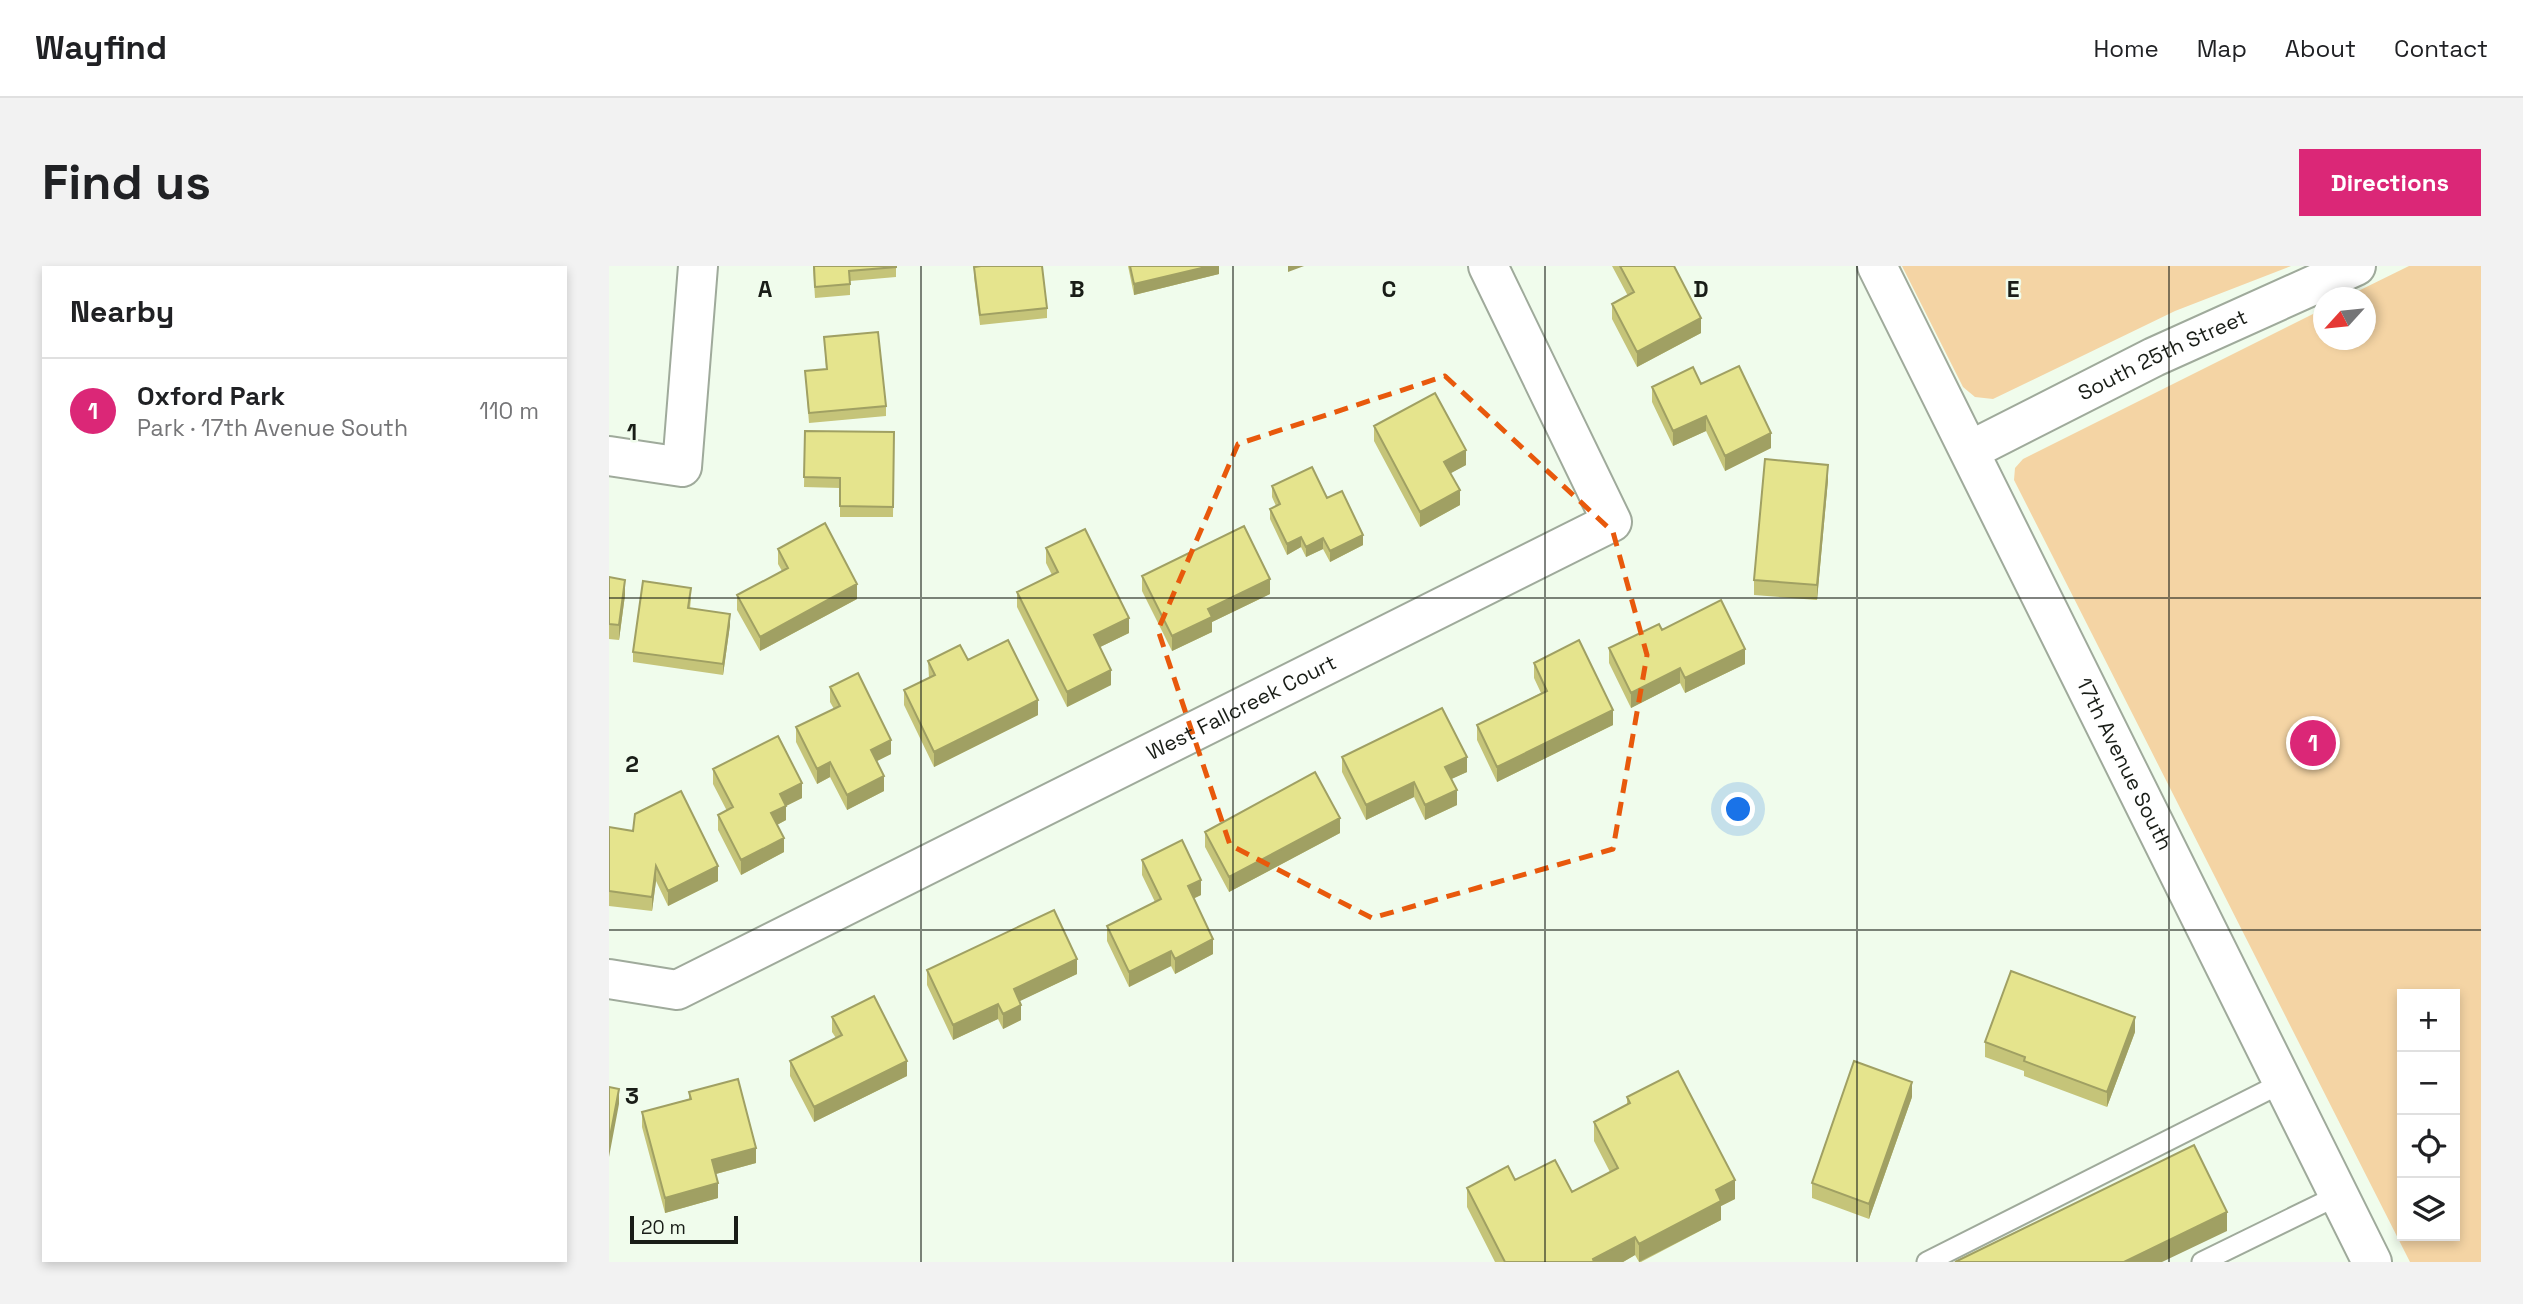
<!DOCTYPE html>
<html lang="en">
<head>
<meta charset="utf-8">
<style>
  :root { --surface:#fff; --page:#f2f2f2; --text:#202124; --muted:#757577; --line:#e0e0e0; --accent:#db2777 }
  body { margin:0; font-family:"Space Grotesk",sans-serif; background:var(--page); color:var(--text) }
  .controls { position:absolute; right:21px; bottom:21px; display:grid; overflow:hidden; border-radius:0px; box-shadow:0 4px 10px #0003 }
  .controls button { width:63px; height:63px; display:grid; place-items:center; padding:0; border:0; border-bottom:2px solid var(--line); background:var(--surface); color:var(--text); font:35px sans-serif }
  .compass { position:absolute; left:1704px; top:21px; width:63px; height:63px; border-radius:50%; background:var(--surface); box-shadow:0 4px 10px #0003; rotate:243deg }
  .scale { position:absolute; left:21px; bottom:18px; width:108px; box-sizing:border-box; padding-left:7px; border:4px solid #191d17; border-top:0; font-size:19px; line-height:24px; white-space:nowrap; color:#191d17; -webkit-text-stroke:5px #f0fcec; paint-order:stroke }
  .you { position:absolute; left:1130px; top:544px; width:24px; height:24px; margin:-18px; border:5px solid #fff; border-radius:50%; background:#1a73e8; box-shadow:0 0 0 10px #1a73e833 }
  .badge { display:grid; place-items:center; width:46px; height:46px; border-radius:50%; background:var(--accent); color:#fff; font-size:23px; font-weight:700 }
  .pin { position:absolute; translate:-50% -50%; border:4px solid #fff; box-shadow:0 2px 7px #0006 }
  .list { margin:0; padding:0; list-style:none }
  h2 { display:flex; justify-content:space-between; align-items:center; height:91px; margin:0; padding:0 28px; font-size:30px }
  h2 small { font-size:23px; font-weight:400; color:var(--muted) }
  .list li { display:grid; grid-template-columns:46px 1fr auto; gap:21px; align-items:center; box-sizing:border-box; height:105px; padding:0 28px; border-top:2px solid var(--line) }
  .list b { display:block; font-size:26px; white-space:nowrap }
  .list p { margin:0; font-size:23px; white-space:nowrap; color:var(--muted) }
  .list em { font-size:23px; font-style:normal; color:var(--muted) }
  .icon { flex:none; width:38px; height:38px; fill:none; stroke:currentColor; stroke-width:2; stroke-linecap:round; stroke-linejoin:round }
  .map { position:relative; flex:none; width:1872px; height:996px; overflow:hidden; border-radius:0px }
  header { display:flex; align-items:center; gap:42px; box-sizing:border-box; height:98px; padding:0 35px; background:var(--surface); border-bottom:2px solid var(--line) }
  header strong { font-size:33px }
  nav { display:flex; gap:38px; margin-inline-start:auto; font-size:24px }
  .intro { display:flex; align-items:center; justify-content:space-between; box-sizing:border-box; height:168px; padding:0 42px }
  h1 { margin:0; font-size:49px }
  .button { padding:18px 32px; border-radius:0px; background:var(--accent); color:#fff; font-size:24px; font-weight:700 }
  main { display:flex; gap:42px; padding:0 42px }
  aside { flex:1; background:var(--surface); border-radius:0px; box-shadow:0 4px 10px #0003 }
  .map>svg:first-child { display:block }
  .green { fill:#f4d4a4; fill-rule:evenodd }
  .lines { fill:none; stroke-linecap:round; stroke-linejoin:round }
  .lane-casing { stroke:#9faa9b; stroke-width:23 }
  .street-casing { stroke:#9faa9b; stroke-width:42 }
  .secondary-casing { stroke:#9faa9b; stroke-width:42 }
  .lane { stroke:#fff; stroke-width:19 }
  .street { stroke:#fff; stroke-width:38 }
  .secondary { stroke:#fff; stroke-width:38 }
  .wall { fill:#c5c479 }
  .shaded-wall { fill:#a0a063 }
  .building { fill:#e5e48d; stroke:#a0a063; stroke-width:2 }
  .marked { fill:none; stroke:#e8590c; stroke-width:5; stroke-dasharray:14 9; stroke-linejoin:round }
  .grid { fill:none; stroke:#191d17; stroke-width:2; stroke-opacity:0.55 }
  .labels { text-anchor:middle; stroke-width:5; stroke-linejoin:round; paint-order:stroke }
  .street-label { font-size:21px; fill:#191d17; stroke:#f0fcec }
  .grid-label { font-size:23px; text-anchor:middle; font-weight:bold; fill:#191d17; stroke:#f0fcec; stroke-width:5; stroke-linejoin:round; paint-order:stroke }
</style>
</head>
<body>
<header>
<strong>Wayfind</strong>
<nav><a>Home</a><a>Map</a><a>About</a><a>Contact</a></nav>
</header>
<div class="intro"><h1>Find us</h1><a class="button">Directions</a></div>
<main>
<aside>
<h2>Nearby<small></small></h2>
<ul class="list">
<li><span class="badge">1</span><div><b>Oxford Park</b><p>Park · 17th Avenue South</p></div><em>110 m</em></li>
</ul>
</aside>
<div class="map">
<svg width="1872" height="996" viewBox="0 0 1872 996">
  <rect width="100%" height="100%" fill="#f0fcec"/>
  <!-- green -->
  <path class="green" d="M1293 0H1682L1566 45 1384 133 1366 131 1354 121Z
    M1800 0H1872V996H1801L1405 214 1406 202 1414 193 1714 43V74H1756V32L1737 31ZM1793 728H1846V970H1793Z"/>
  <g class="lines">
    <!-- lane casing -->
    <g class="lane-casing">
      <path id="lane" d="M1318 996 1675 816
        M1593 996 1730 929"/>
    </g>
    <!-- street casing -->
    <g class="street-casing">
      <g id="street">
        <path id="s1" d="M1362 184 1545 91 1747 0"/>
        <path d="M0 190 73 201 89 0"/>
        <path id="s2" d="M0 713 68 724 1003 256 879 0"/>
      </g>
    </g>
    <!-- secondary casing -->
    <g class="secondary-casing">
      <g id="secondary">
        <path id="s3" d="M1268 0 1763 996"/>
      </g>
    </g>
    <!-- lane -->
    <use href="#lane" class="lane"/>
    <!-- street -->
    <use href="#street" class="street"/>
    <!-- secondary -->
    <use href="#secondary" class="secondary"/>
  </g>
  <!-- wall -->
  <path class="wall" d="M204 0H287V11L241 15V29L206 32Z
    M519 0H610V8L525 29Z
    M1003 0H1065L1092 67 1028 101 1003 53V38L1019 30Z
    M365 1 438 42V52L371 59 365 11Z
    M215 71 277 140V150L200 157 196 105 217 103Z
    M1092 118 1162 182 1116 205 1097 165 1064 180 1043 136V121Z
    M765 160 857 199 841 207 851 239 811 261 765 175Z
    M196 165 285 166 284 251H231V222L195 221Z
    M1219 214 1208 334 1145 329V314Z
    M663 220 718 232 754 279 721 296 714 283 697 291 692 281 678 289 661 253V243L667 240 663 231Z
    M437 282 520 367 491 381 502 419 458 441 408 341V326L443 309 437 297Z
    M169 283 248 333 151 385 128 344V329L173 305 169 298Z
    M533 310 661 328 603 356V366L563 385 533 325Z
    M0 311 16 329 10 374 0 373Z
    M82 332 81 343 121 359 114 409 24 396V386Z
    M1053 364 1136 398 1076 427 1071 417 1022 442 1000 397V382Z
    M359 394 429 449 325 501 295 439V424L320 412 319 395Z
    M925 397 1004 459 888 516 868 474V459L932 427 925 412Z
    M221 421 282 488 268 495 275 525 238 544 221 511 208 518 187 476V461L225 443 221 436Z
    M733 491 858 506 842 513 848 539 816 554 805 531 757 554 733 506Z
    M104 503 193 532 177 540V554L168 559 175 586 132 609 109 564V549L118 545 104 518Z
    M0 561 109 615 59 640 47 615 43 645 0 640Z
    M596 566 731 567 620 626 596 581Z
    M533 594 592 629 584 633 604 688 566 708 562 700 520 721 498 675V660L546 636 533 609Z
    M318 704 468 708 410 735 412 754 394 763 389 753 344 774 318 719Z
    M223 751 298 810 205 856 181 810V795L227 772 223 766Z
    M1526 766 1498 841 1415 810V805L1376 791V776Z
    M80 826 147 897 107 908 109 932 56 947 33 861V846L80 833Z
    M1018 831 1126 933 1112 940V954L1032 996H1030L1026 989 1014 996H886L858 941V922L906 914 963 926 1001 906 985 875V856L1018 839Z
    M1303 831 1260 953 1203 932V917Z"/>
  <!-- shaded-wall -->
  <path class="shaded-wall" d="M601 0H610V8L525 29V18Z
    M679 0H695L679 6Z
    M1092 52V67L1028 101V86Z
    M1097 150V165L1064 180V165Z
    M1162 167V182L1116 205V190Z
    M857 184V199L835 211V196Z
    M1219 199V214L1208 334V319Z
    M851 224V239L811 261V246Z
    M754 269V279L721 296V285Z
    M692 271V281L678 289V278Z
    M714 272V283L697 291V281Z
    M661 313V328L603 356V366L563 385V370L599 343Z
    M16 314V329L10 374V359Z
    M248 318V333L151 385V371Z
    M121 348V359L114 409V398Z
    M520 352V367L485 384V369Z
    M1136 383V398L1076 427V412Z
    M1071 402V417L1022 442V427Z
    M502 404V419L458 441V426Z
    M429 434V449L325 501V486Z
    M1004 444V459L888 516V501Z
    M282 474V488L262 498V484Z
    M858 491V506L836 516V501Z
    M221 496V511L208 518V503Z
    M275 510V525L238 544V529Z
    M805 516V531L757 554V539Z
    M193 517V532L177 540V554L162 562V547L171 528Z
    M848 524V539L816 554V539Z
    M731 552V567L620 626V611Z
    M175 572V586L132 609V594Z
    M47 600V615L43 645V631Z
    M109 600V615L59 640V625Z
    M592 614V629L579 635V620Z
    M604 673V688L566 708V693Z
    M562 685V700L520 721V706Z
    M468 693V708L405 738V723Z
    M389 738V753L344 774V759Z
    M412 739V754L394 763V748Z
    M1526 751V766L1498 841V826Z
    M298 795V810L205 856V841Z
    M1303 816V831L1260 953V938Z
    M10 823V838L0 891V876Z
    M147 882V897L103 909V894Z
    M1126 914V933L1112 940V954L1030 996V978L1107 924Z
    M109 917V932L56 947V932Z
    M1618 946V965L1553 996H1515Z
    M1026 971V989L1014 996H984V993Z"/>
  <!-- building -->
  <path class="building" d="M205 0H287V1L240 5 241 18 206 21Z
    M372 0H433L438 42 371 49 365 1Z
    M521 0H601L525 18Z
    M1011 0H1065L1092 52 1028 86 1003 38 1025 26Z
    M269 66 277 140 200 147 196 105 218 103 215 71Z
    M1130 100 1162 167 1116 190 1097 150 1064 165 1043 121 1084 101 1092 118Z
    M826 127 857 184 835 196 851 224 811 246 765 160Z
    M196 165 285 166 284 241 231 240V212L195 211Z
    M1156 193 1219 199 1208 319 1145 314Z
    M703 201 718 232 733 225 754 269 721 285 714 272 697 281 692 271 678 278 661 243 671 238 663 220Z
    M216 257 248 318 151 371 128 329 179 302 169 283Z
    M635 260 661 313 599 343 603 351 563 370 533 310Z
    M476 263 520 352 485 369 502 404 458 426 408 326 449 306 437 282Z
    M0 311 16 314 10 359 0 358Z
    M34 315 82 322 79 342 121 348 114 398 24 386Z
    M1112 334 1136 383 1076 412 1071 402 1022 427 1000 382 1050 358 1053 364Z
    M399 374 429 434 325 486 295 424 326 409 319 395 351 379 359 394Z
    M970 374 1004 444 888 501 868 459 938 425 925 397Z
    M249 407 282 474 262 484 275 510 238 529 221 496 208 503 187 461 231 440 221 421Z
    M833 442 858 491 836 501 848 524 816 539 805 516 757 539 733 491Z
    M169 470 193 517 171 528 177 540 162 547 175 572 132 594 109 549 124 541 104 503Z
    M706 506 731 552 620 611 596 566Z
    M72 525 109 600 59 625 47 600 43 631 0 625V561L24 565 26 548Z
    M573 574 592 614 579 620 604 673 566 693 562 685 520 706 498 660 552 633 533 594Z
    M445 644 468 693 405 723 412 739 394 748 389 738 344 759 318 704Z
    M1402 705 1526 751 1498 826 1415 795 1416 791 1376 776Z
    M265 730 298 795 205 841 181 795 233 769 223 751Z
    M1245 795 1303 816 1260 938 1203 917Z
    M1069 805 1126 914 1107 924 1112 935 1030 978 1026 971 984 993 985 996H896L858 922 899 900 906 914 946 894 963 926 1009 902 985 856 1021 837 1018 831Z
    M129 813 147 882 103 894 109 917 56 932 33 846 82 833 80 826Z
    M0 821 10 823 0 876Z
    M1585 879 1618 946 1515 996H1346Z"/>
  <!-- marked area -->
  <path class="marked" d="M836 110 1004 266 1038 389 1004 583 763 652 621 579 549 364 629 178Z"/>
  <!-- grid -->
  <path class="grid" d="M312 0V996M624 0V996M936 0V996M1248 0V996M1560 0V996M0 332H1872M0 664H1872"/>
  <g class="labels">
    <!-- street labels -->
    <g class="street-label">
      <text dy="7" stroke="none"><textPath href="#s1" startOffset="214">South 25th Street</textPath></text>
      <text dy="7" stroke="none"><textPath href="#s2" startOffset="700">West Fallcreek Court</textPath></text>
      <text dy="7" stroke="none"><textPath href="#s3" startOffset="556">17th Avenue South</textPath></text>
    </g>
  </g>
  <g class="grid-label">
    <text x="156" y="31">A</text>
    <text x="468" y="31">B</text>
    <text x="780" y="31">C</text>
    <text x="1092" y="31">D</text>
    <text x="1404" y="31">E</text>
    <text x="23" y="174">1</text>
    <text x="23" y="506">2</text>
    <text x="23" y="838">3</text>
  </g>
</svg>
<div class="controls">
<button>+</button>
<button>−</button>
<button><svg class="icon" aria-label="locate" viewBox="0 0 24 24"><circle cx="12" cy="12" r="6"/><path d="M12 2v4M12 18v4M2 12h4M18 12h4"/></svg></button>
<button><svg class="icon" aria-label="layers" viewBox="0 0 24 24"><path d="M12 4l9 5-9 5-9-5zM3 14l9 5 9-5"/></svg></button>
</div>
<svg class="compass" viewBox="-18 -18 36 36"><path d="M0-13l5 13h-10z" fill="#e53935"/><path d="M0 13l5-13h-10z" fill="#757577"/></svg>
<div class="scale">20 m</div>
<div class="you"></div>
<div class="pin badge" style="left:1704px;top:477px">1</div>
</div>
</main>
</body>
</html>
